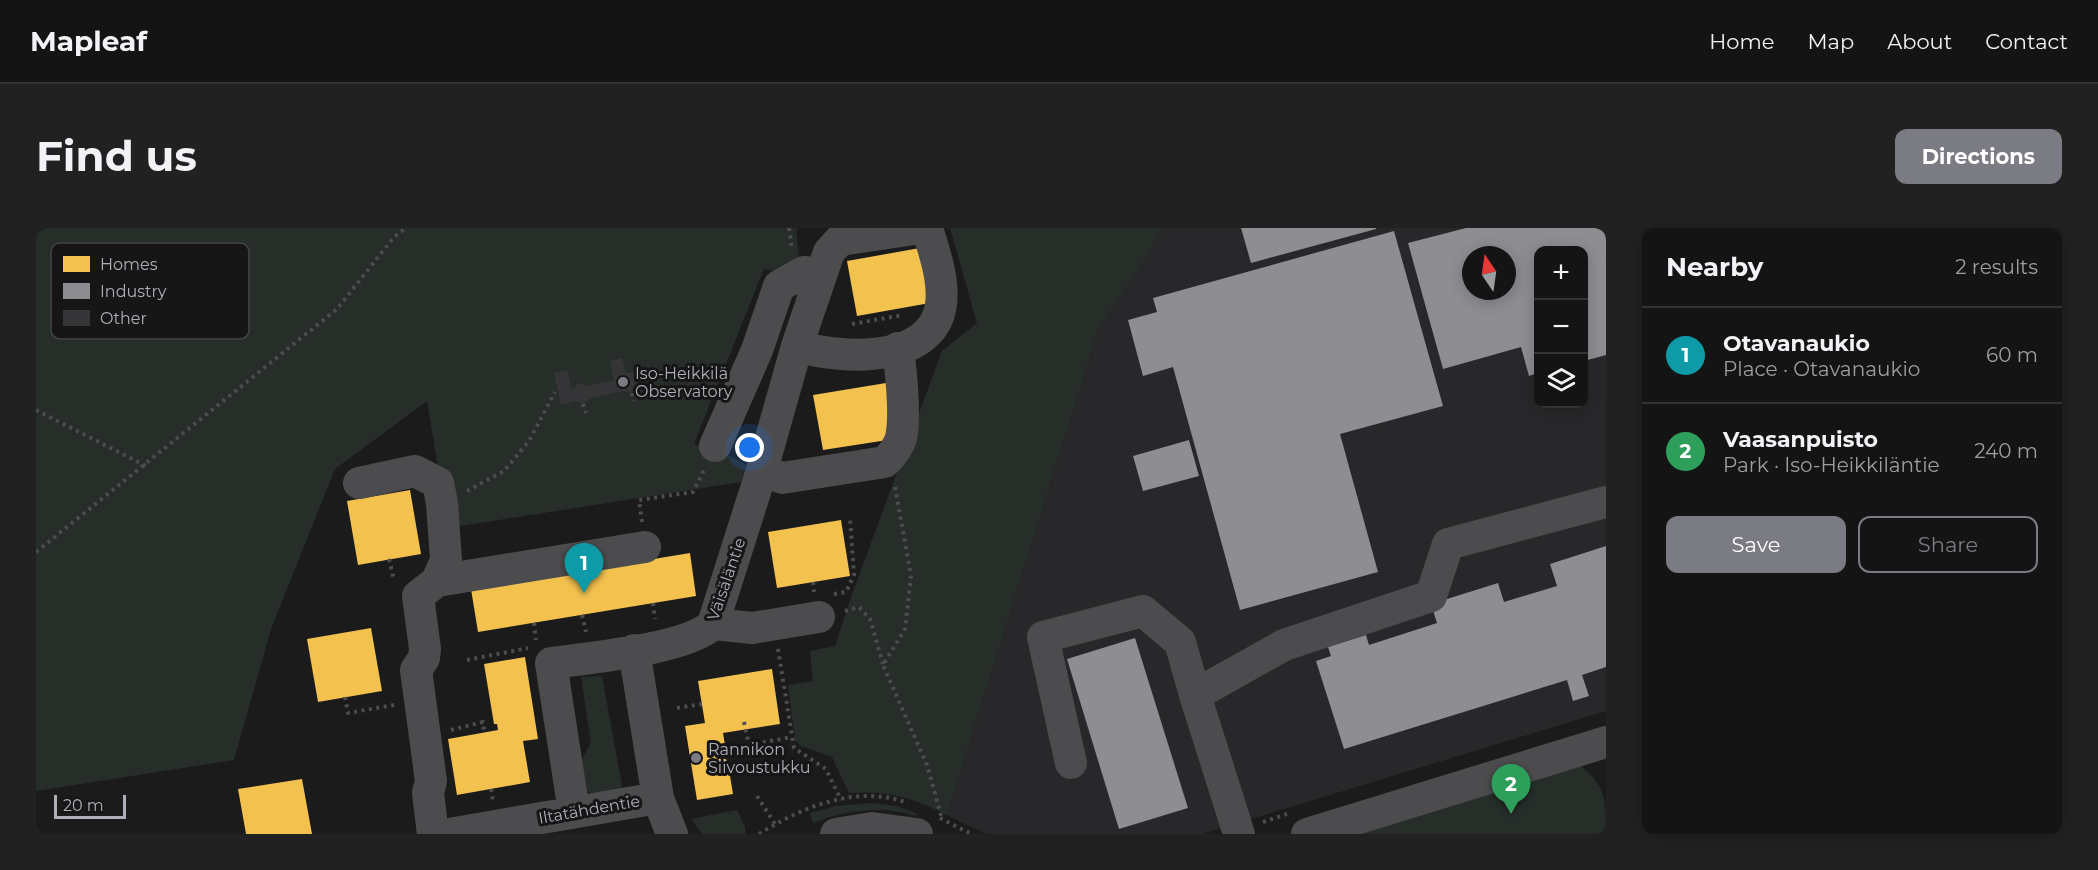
<!DOCTYPE html>
<html lang="en">
<head>
<meta charset="utf-8">
<style>
  :root { --surface:#141415; --page:#212122; --text:#f1f3f6; --muted:#9d9ea0; --line:#333334; --accent:#7b7b83 }
  body { margin:0; font-family:Montserrat,sans-serif; background:var(--page); color:var(--text) }
  .controls { position:absolute; right:18px; top:18px; display:grid; overflow:hidden; border-radius:12px; box-shadow:0 3px 15px #0003 }
  .controls button { width:54px; height:54px; display:grid; place-items:center; padding:0; border:0; border-bottom:2px solid var(--line); background:var(--surface); color:var(--text); font:30px sans-serif }
  .compass { position:absolute; left:1426px; top:18px; width:54px; height:54px; border-radius:50%; background:var(--surface); box-shadow:0 3px 15px #0003; rotate:347deg }
  .scale { position:absolute; left:18px; bottom:15px; width:72px; box-sizing:border-box; padding-left:6px; border:3px solid #afafba; border-top:0; font-size:16px; line-height:21px; white-space:nowrap; color:#afafba; -webkit-text-stroke:4px #161617; paint-order:stroke }
  .you { position:absolute; left:714px; top:220px; width:21px; height:21px; margin:-15px; border:4px solid #fff; border-radius:50%; background:#1a73e8; box-shadow:0 0 0 9px #1a73e833 }
  .badge { display:grid; place-items:center; width:39px; height:39px; border-radius:50%; background:var(--accent); color:#fff; font-size:20px; font-weight:700 }
  .pin { position:absolute; translate:-50% -50px; filter:drop-shadow(0 2px 3px #0008) }
  .pin::after { content:''; position:absolute; top:32px; width:21px; height:18px; background:inherit; clip-path:polygon(0 0,100% 0,50% 100%) }
  .list { margin:0; padding:0; list-style:none }
  h2 { display:flex; justify-content:space-between; align-items:center; height:78px; margin:0; padding:0 24px; font-size:26px }
  h2 small { font-size:20px; font-weight:400; color:var(--muted) }
  .list li { display:grid; grid-template-columns:39px 1fr auto; gap:18px; align-items:center; box-sizing:border-box; height:96px; padding:0 24px; border-top:2px solid var(--line) }
  .list b { display:block; font-size:22px; white-space:nowrap }
  .list p { margin:0; font-size:20px; white-space:nowrap; color:var(--muted) }
  .list em { font-size:20px; font-style:normal; color:var(--muted) }
  .actions { display:flex; gap:12px; padding:18px 24px }
  .actions a { flex:1; padding:14px 0; border:2px solid var(--accent); border-radius:12px; text-align:center; font-size:21px; color:var(--accent) }
  .actions .main { background:var(--accent); color:#fff }
  .icon { flex:none; width:33px; height:33px; fill:none; stroke:currentColor; stroke-width:2; stroke-linecap:round; stroke-linejoin:round }
  .map { position:relative; flex:none; width:1570px; height:606px; overflow:hidden; border-radius:12px }
  header { display:flex; align-items:center; gap:36px; box-sizing:border-box; height:84px; padding:0 30px; background:var(--surface); border-bottom:2px solid var(--line) }
  header strong { font-size:28px }
  nav { display:flex; gap:33px; margin-inline-start:auto; font-size:21px }
  .intro { display:flex; align-items:center; justify-content:space-between; box-sizing:border-box; height:144px; padding:0 36px }
  h1 { margin:0; font-size:42px }
  .button { padding:15px 27px; border-radius:12px; background:var(--accent); color:#fff; font-size:21px; font-weight:700 }
  main { display:flex; gap:36px; padding:0 36px }
  aside { flex:1; background:var(--surface); border-radius:12px; box-shadow:0 3px 15px #0003 }
  .map>svg:first-child { display:block }
  .built { fill:#28282a; fill-rule:evenodd }
  .green { fill:#272e2a }
  .homes { fill:#f2c14e }
  .industry { fill:#8d8d92; fill-rule:evenodd }
  .building { fill:#353537 }
  .lines { fill:none; stroke-linecap:round; stroke-linejoin:round }
  .path { stroke:#4d4d50; stroke-width:4; stroke-dasharray:3 4.5; stroke-linecap:butt }
  .minor { stroke:#4c4c4e; stroke-width:32 }
  .poi-dot { fill:#7b7b83; stroke:#161617; stroke-width:2 }
  .labels { text-anchor:middle; stroke-width:6; stroke-linejoin:round; paint-order:stroke }
  .poi-label { font-size:16px; fill:#afafba; stroke:#161617; text-anchor:start }
  .street-label { font-size:16px; fill:#afafba; stroke:#161617 }
  .key { fill:#161617; stroke:#444448; stroke-width:1.5 }
  .key-label { font-size:16px; fill:#afafba }
</style>
</head>
<body>
<header>
<strong>Mapleaf</strong>
<nav><a>Home</a><a>Map</a><a>About</a><a>Contact</a></nav>
</header>
<div class="intro"><h1>Find us</h1><a class="button">Directions</a></div>
<main>
<div class="map">
<svg width="1570" height="606" viewBox="0 0 1570 606">
  <rect width="100%" height="100%" fill="#1b1b1c"/>
  <!-- built -->
  <path class="built" d="M1129 0H1570V483L1166 606H950L911 587 1063 100ZM1502 22H1548V176H1502ZM1435 27H1471V63H1435Z"/>
  <!-- green -->
  <path class="green" d="M0 0H763L760 2 764 35 753 46 728 41 658 216 691 227 711 237 705 254 412 300 391 173 299 241 235 401 198 532 0 563Z
    M914 0H1129L1063 100 911 587C879 570 850 562 813 565L796 529 765 518 759 512 752 457 777 453 774 423 799 418 815 369 906 123 941 95Z
    M566 448 587 563 558 566 547 562 543 537 555 515 545 449Z
    M1543 536C1570 560 1570 568 1570 606H1316Z
    M835 575 861 578 881 586 880 588C848 577 809 582 777 595L774 585 800 578Z
    M701 582 709 599V606H666L655 591Z"/>
  <!-- homes -->
  <path class="homes" d="M884 20 894 75 821 88 811 33Z
    M850 155 858 211 787 222 777 167Z
    M374 262 385 326 322 337 311 273Z
    M805 292 814 348 741 360 732 304Z
    M654 325 660 368 442 404 435 361Z
    M335 400 346 463 282 474 271 411Z
    M489 429 502 511 487 513 494 554 421 567 412 511 462 502 461 496H458L448 436Z
    M736 441 744 496 687 505 697 566 661 572 649 498 669 495 662 453Z
    M266 551 276 606H210L202 561Z"/>
  <!-- industry -->
  <path class="industry" d="M1205 0H1340V1L1215 35Z
    M1430 0H1570V127L1548 133V22H1502V145L1493 148 1485 119 1407 141 1372 15ZM1435 27H1471V63H1435Z
    M1358 3 1407 178 1304 206 1342 344 1204 382 1137 139 1107 148 1092 92 1121 84 1117 70Z
    M1153 212 1163 248 1107 263 1097 228Z
    M1570 318V439L1546 447 1553 468 1537 473 1531 452 1308 521 1280 433 1295 428 1292 419 1330 407 1333 417 1401 395 1395 376 1462 355 1468 374 1521 358 1514 336Z
    M1099 410 1152 580 1083 601 1031 431Z"/>
  <!-- building -->
  <path class="building" d="M586 130 590 145H599L603 150V159L599 164 587 163 555 170 547 176 539 173 525 177 518 145 531 142 536 162 543 155 552 158 578 152 574 133Z"/>
  <g class="lines">
    <!-- path -->
    <path class="path" d="M753 0 756 20
      M0 1 1 0
      M816 96 867 87
      M596 165 598 173
      M547 176 550 185
      M0 182 110 238
      M859 259 875 348 869 401 847 437 891 537 906 591
      M431 263 468 243 493 213 519 164
      M606 294 603 272 657 264 669 240
      M0 324 301 81 358 9 370 0
      M353 331 358 352
      M777 354 778 364
      M798 366 810 364 818 347 814 290
      M617 375 619 391
      M809 383 823 379 834 391 847 436
      M546 387 550 404
      M498 395 500 412
      M742 421 758 520 790 541 805 572
      M431 432 492 420
      M309 469 312 485 358 477
      M641 480 666 476
      M708 494 713 517 756 509
      M415 502 447 494 448 504
      M455 561 457 573
      M721 568 739 596
      M904 590 935 606
      M1227 594 1251 586
      M723 606C766 579 821 556 872 575"/>
    <!-- minor -->
    <path class="minor" d="M761 118C799 130 880 136 901 91 913 64 899 26 891 0
      M679 218 721 122 743 58 768 44 784 46
      M726 242 746 250 849 234C856 227 862 220 865 210 870 187 865 144 862 120
      M323 255 379 243 402 255 406 275 410 332 401 353
      M677 396 716 400 783 389
      M598 422 622 570 636 606
      M1035 535 1007 409 1107 383 1144 414 1159 467
      M538 584 515 435C552 430 653 421 677 396L726 242 761 118 793 24 804 12 885 0
      M397 606 392 565 395 553 380 442 388 430 389 421 382 368 401 353 609 319
      M413 606 622 570
      M800 606 836 600 881 606
      M1203 606 1159 467 1248 417 1395 368 1412 316 1570 274
      M1271 606 1570 514"/>
  </g>
  <!-- markers -->
  <g class="poi-dot">
    <circle cx="587" cy="154" r="6"/>
    <circle cx="660" cy="530" r="6"/>
  </g>
  <g class="labels">
    <!-- poi labels -->
    <g class="poi-label">
      <text x="599" y="151">Iso-Heikkilä<tspan x="599" dy="18">Observatory</tspan></text>
      <text x="672" y="527">Rannikon<tspan x="672" dy="18">Siivoustukku</tspan></text>
    </g>
    <!-- street labels -->
    <g class="street-label">
      <text transform="translate(690 351) rotate(-71)" y="6">Väisäläntie</text>
      <text transform="translate(553 581) rotate(-10)" y="6">Iltatähdentie</text>
    </g>
  </g>
  <!-- legend -->
  <rect x="15" y="15" width="198" height="96" rx="9" class="key"/>
  <rect x="27" y="28" width="27" height="16" fill="#f2c14e"/>
  <rect x="27" y="55" width="27" height="16" fill="#8d8d92"/>
  <rect x="27" y="82" width="27" height="16" fill="#353537"/>
  <g class="key-label">
    <text x="64" y="42">Homes</text>
    <text x="64" y="69">Industry</text>
    <text x="64" y="96">Other</text>
  </g>
</svg>
<div class="controls">
<button>+</button>
<button>−</button>
<button><svg class="icon" aria-label="layers" viewBox="0 0 24 24"><path d="M12 4l9 5-9 5-9-5zM3 14l9 5 9-5"/></svg></button>
</div>
<svg class="compass" viewBox="-18 -18 36 36"><path d="M0-13l5 13h-10z" fill="#e53935"/><path d="M0 13l5-13h-10z" fill="#9d9ea0"/></svg>
<div class="scale">20 m</div>
<div class="you"></div>
<div class="pin badge" style="left:548px;top:365px;background:#0f9aa8">1</div>
<div class="pin badge" style="left:1475px;top:586px;background:#2e9e5b">2</div>
</div>
<aside>
<h2>Nearby<small>2 results</small></h2>
<ul class="list">
<li><span class="badge" style="background:#0f9aa8">1</span><div><b>Otavanaukio</b><p>Place · Otavanaukio</p></div><em>60 m</em></li>
<li><span class="badge" style="background:#2e9e5b">2</span><div><b>Vaasanpuisto</b><p>Park · Iso-Heikkiläntie</p></div><em>240 m</em></li>
</ul>
<div class="actions"><a class="main">Save</a><a>Share</a></div>
</aside>
</main>
</body>
</html>
